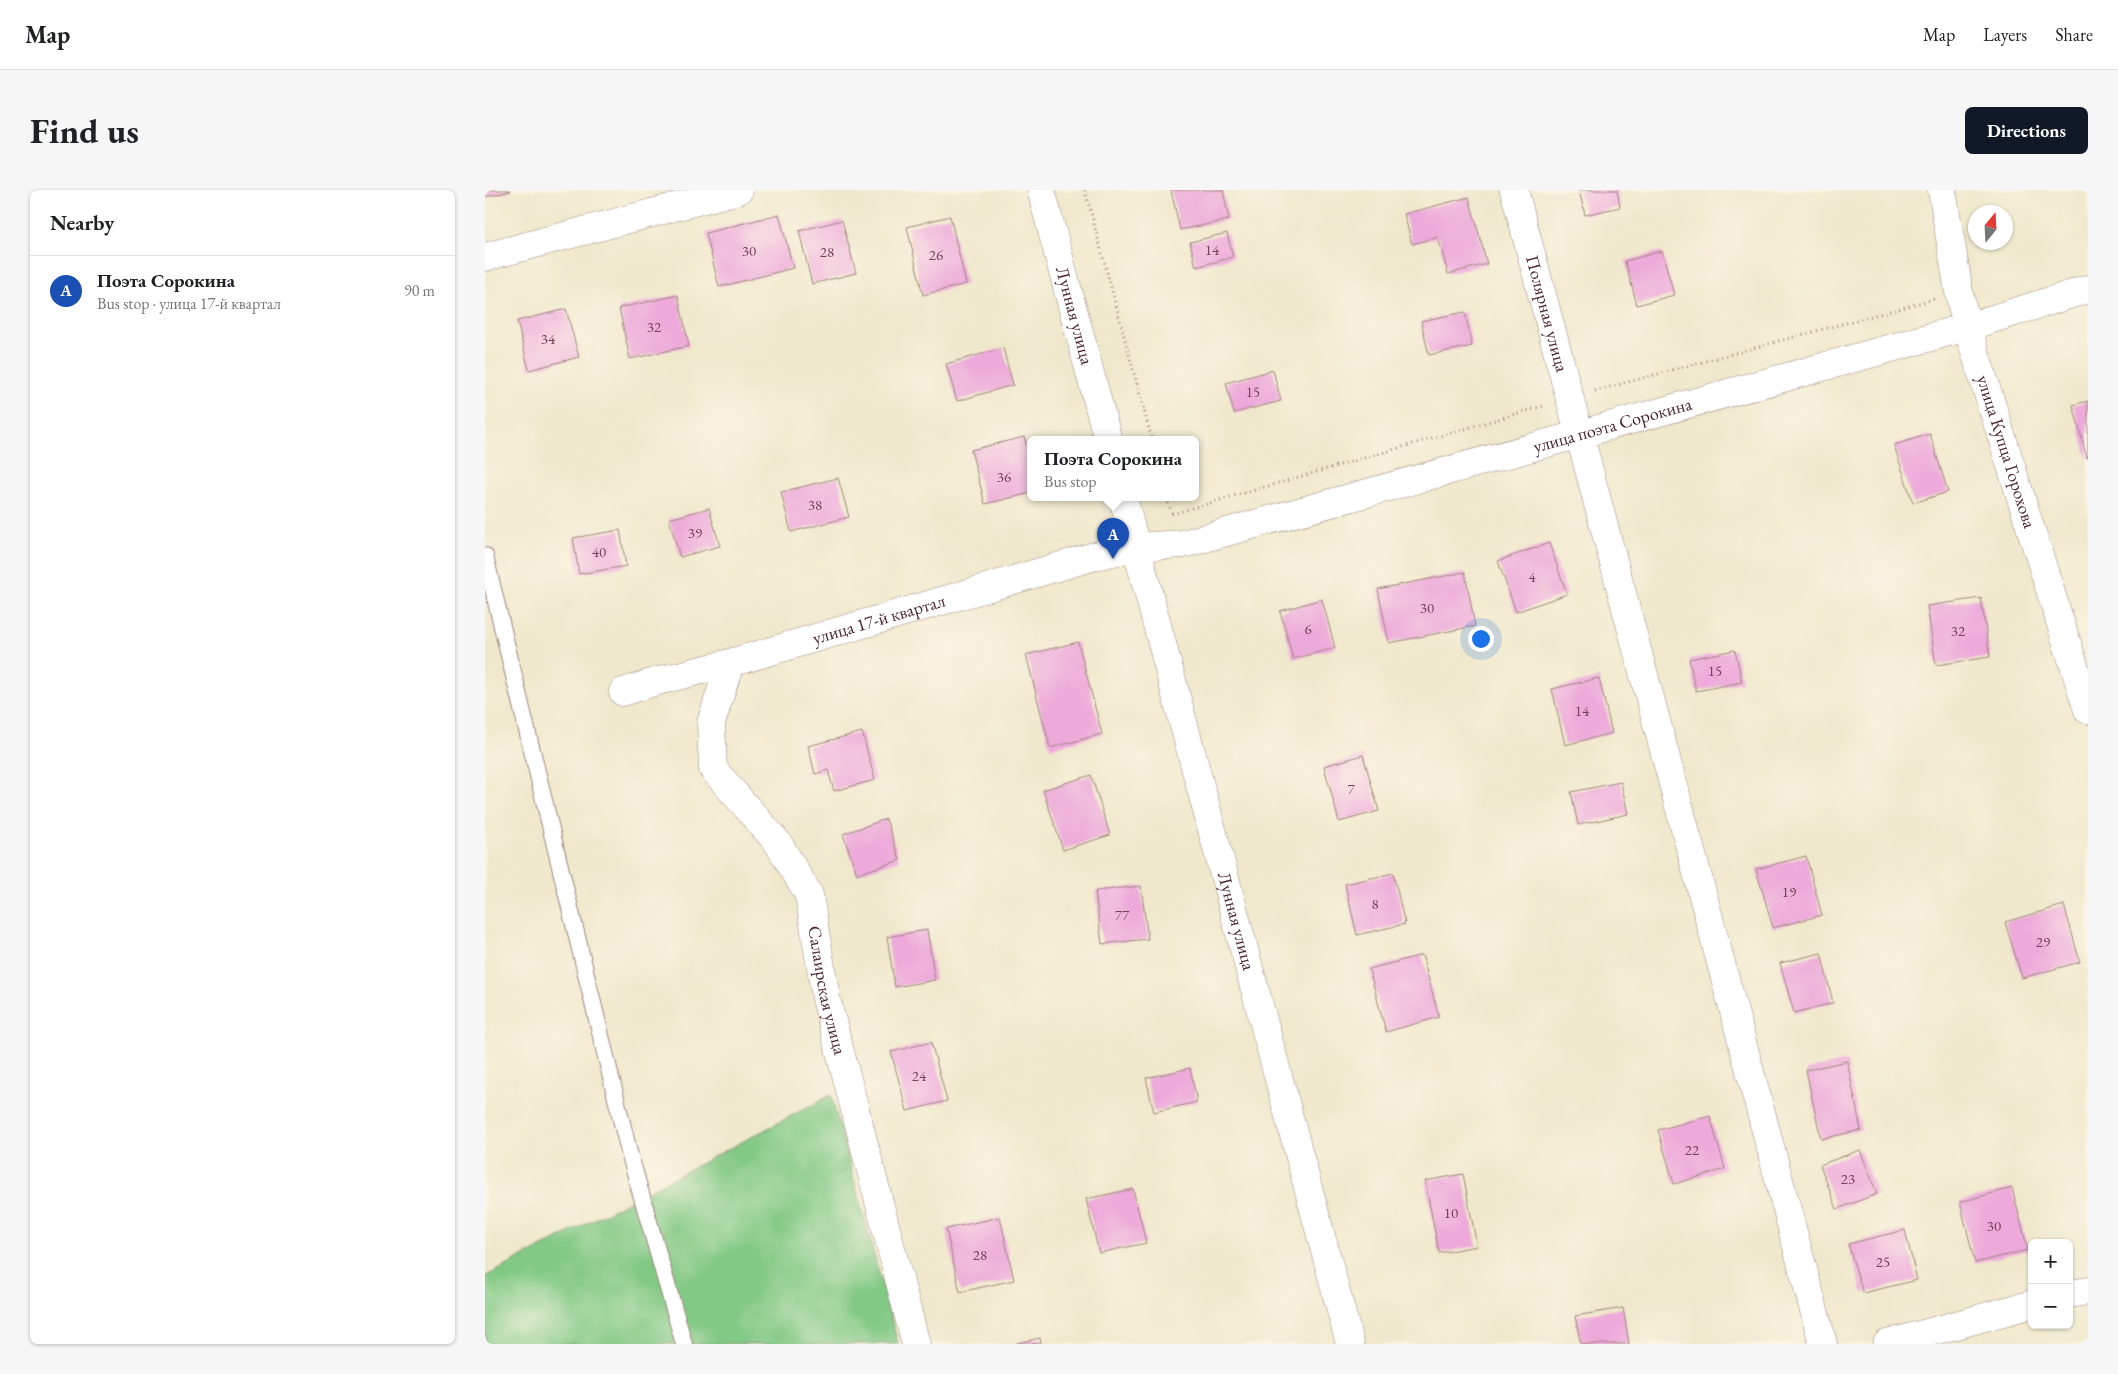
<!DOCTYPE html>
<html lang="en">
<head>
<meta charset="utf-8">
<style>
  :root { --surface:#fff; --page:#f6f6f6; --text:#202124; --muted:#757577; --line:#e0e0e0; --accent:#111827 }
  body { margin:0; font-family:"EB Garamond",serif; background:var(--page); color:var(--text) }
  .controls { position:absolute; right:15px; bottom:15px; display:grid; overflow:hidden; border-radius:8px; box-shadow:0 1px 4px #0004 }
  .controls button { width:45px; height:45px; display:grid; place-items:center; padding:0; border:0; border-bottom:1px solid var(--line); background:var(--surface); color:var(--text); font:25px sans-serif }
  .compass { position:absolute; left:1483px; top:15px; width:45px; height:45px; border-radius:50%; background:var(--surface); box-shadow:0 1px 4px #0004; rotate:18deg }
  .you { position:absolute; left:995px; top:448px; width:18px; height:18px; margin:-12px; border:4px solid #fff; border-radius:50%; background:#1a73e8; box-shadow:0 0 0 8px #1a73e833 }
  .badge { display:grid; place-items:center; width:32px; height:32px; border-radius:50%; background:var(--accent); color:#fff; font-size:16px; font-weight:700 }
  .pin { position:absolute; translate:-50% -41px; filter:drop-shadow(0 1px 2px #0008) }
  .pin::after { content:''; position:absolute; top:26px; width:18px; height:15px; background:inherit; clip-path:polygon(0 0,100% 0,50% 100%) }
  .popup { position:absolute; left:542px; top:246px; width:172px; height:65px; box-sizing:border-box; display:grid; place-content:center; border-radius:8px; background:var(--surface); filter:drop-shadow(0 1px 4px #0005); font-size:16px; white-space:nowrap; color:var(--muted) }
  .popup b { font-size:19px; color:var(--text) }
  .popup::after { content:''; position:absolute; left:50%; top:100%; margin-left:-10px; border:10px solid transparent; border-top-color:var(--surface) }
  .list { margin:0; padding:0; list-style:none }
  h2 { display:flex; justify-content:space-between; align-items:center; height:65px; margin:0; padding:0 20px; font-size:21px }
  h2 small { font-size:16px; font-weight:400; color:var(--muted) }
  .list li { display:grid; grid-template-columns:32px 1fr auto; gap:15px; align-items:center; box-sizing:border-box; height:70px; padding:0 20px; border-top:1px solid var(--line) }
  .list b { display:block; font-size:19px; white-space:nowrap }
  .list p { margin:0; font-size:16px; white-space:nowrap; color:var(--muted) }
  .list em { font-size:16px; font-style:normal; color:var(--muted) }
  .map { position:relative; flex:none; width:1603px; height:1154px; overflow:hidden; border-radius:8px }
  header { display:flex; align-items:center; gap:30px; box-sizing:border-box; height:70px; padding:0 25px; background:var(--surface); border-bottom:1px solid var(--line) }
  header strong { font-size:24px }
  nav { display:flex; gap:28px; margin-inline-start:auto; font-size:18px }
  .intro { display:flex; align-items:center; justify-content:space-between; box-sizing:border-box; height:120px; padding:0 30px }
  h1 { margin:0; font-size:35px }
  .button { padding:12px 22px; border-radius:8px; background:var(--accent); color:#fff; font-size:18px; font-weight:700 }
  main { display:flex; gap:30px; padding:0 30px }
  aside { flex:1; background:var(--surface); border-radius:8px; box-shadow:0 1px 4px #0004 }
  .map>svg:first-child { display:block }
  .green { fill:#82c985; stroke:#667458 }
  .building { fill:#eda9da }
  .lines { fill:none; stroke-linecap:round; stroke-linejoin:round }
  .lane-casing { stroke:#9d847c; stroke-width:18 }
  .street-casing { stroke:#9d847c; stroke-width:29 }
  .secondary-casing { stroke:#9d847c; stroke-width:29 }
  .path { stroke:#9d847c; stroke-width:3; stroke-dasharray:1 4; stroke-linecap:butt }
  .lane { stroke:#fff; stroke-width:16 }
  .street { stroke:#fff; stroke-width:28 }
  .secondary { stroke:#fff; stroke-width:28 }
  .labels { text-anchor:middle; stroke-width:5; stroke-linejoin:round; paint-order:stroke }
  .number-label { font-size:15px; fill:#734257 }
  .street-label { font-size:18px; fill:#4a1f2b; stroke:#fcf5e5 }
</style>
</head>
<body>
<header>
<strong>Map</strong>
<nav><a>Map</a><a>Layers</a><a>Share</a></nav>
</header>
<div class="intro"><h1>Find us</h1><a class="button">Directions</a></div>
<main>
<aside>
<h2>Nearby<small></small></h2>
<ul class="list">
<li><span class="badge" style="background:#1a4fb4">A</span><div><b>Поэта Сорокина</b><p>Bus stop · улица 17-й квартал</p></div><em>90 m</em></li>
</ul>
</aside>
<div class="map">
<svg width="1603" height="1154" viewBox="0 0 1603 1154">
  <rect width="100%" height="100%" fill="#fcf5e5"/>
  <filter id="ink" filterUnits="userSpaceOnUse"><feTurbulence type="fractalNoise" baseFrequency=".02" numOctaves="2"/><feDisplacementMap in="SourceGraphic" scale="10" xChannelSelector="R" yChannelSelector="G"/><feConvolveMatrix kernelMatrix="1 2 1 2 8 2 1 2 1" color-interpolation-filters="sRGB"/></filter>
  <filter id="wash" filterUnits="userSpaceOnUse"><feTurbulence type="fractalNoise" baseFrequency=".0096" numOctaves="4" result="noise"/><feDisplacementMap in="SourceGraphic" scale="20" xChannelSelector="R" yChannelSelector="G"/><feGaussianBlur stdDeviation="1.12" result="paint"/><feColorMatrix in="noise" values="0 0 0 0 0 0 0 0 0 0 0 0 0 0 0 0 0 1.4 0 .05"/><feComposite in="paint" operator="in"/></filter>
  <g filter="url(#wash)">
    <rect width="100%" height="100%" fill="#f0e8cc"/>
    <!-- green -->
    <path class="green" d="M346 905 413 1154H0V1087Z"/>
    <g id="blocks">
      <!-- building -->
      <path class="building" d="M0 0H25L26 1 0 7Z
        M686 0H738L744 30 695 40Z
        M1094 0H1132L1135 17 1100 25Z
        M984 7 1002 74 963 84 953 47 927 54 919 24Z
        M294 24 308 78 234 97 221 43Z
        M465 26 481 94 438 105 422 37Z
        M357 30 371 83 327 94 314 41Z
        M742 43 748 67 711 77 705 52Z
        M1177 61 1189 105 1152 115 1140 71Z
        M193 105 204 156 145 169 134 118Z
        M81 119 94 167 44 180 32 131Z
        M980 122 987 156 944 165 936 131Z
        M518 158 528 195 472 211 461 174Z
        M788 180 796 211 749 223 741 193Z
        M1603 211V268H1602L1588 215Z
        M1445 244 1463 302 1428 313 1409 255Z
        M539 247 546 271V303L500 314 486 260Z
        M353 288 364 327 306 342 296 302Z
        M224 318 235 356 195 367 184 329Z
        M135 340 141 376 94 384 88 348Z
        M1064 353 1082 404 1031 422 1013 371Z
        M980 382 990 436 904 453 893 399Z
        M1496 408 1505 467 1451 475 1442 416Z
        M837 409 850 458 808 469 795 421Z
        M593 452 617 544 565 558 541 465Z
        M1250 460 1257 492 1211 501 1204 469Z
        M1114 488 1127 543 1080 555 1067 499Z
        M377 542 390 590 349 601 343 580 330 584 323 556Z
        M878 565 894 621 854 632 839 576Z
        M606 585 625 645 578 660 558 600Z
        M1136 592 1143 624 1093 635 1086 602Z
        M401 629 415 670 372 684 358 644Z
        M1321 666 1337 725 1288 738 1271 679Z
        M908 683 920 734 872 745 860 694Z
        M656 696 663 749 617 754 610 701Z
        M1579 715 1595 772 1537 788 1520 732Z
        M442 740 450 790 410 797 402 747Z
        M1336 763 1348 813 1309 823 1295 773Z
        M937 765 954 827 901 842 884 779Z
        M446 852 462 911 422 921 406 862Z
        M1362 871 1376 940 1336 949 1321 880Z
        M705 878 712 912 669 922 661 888Z
        M1225 926 1240 979 1189 994 1173 940Z
        M1375 960 1392 1004 1352 1019 1335 975Z
        M978 984 992 1056 954 1063 940 991Z
        M1527 998 1543 1060 1490 1073 1475 1012Z
        M648 999 661 1053 614 1063 601 1009Z
        M515 1027 529 1090 475 1102 461 1039Z
        M1420 1040 1432 1090 1378 1103 1363 1054Z
        M1138 1118 1144 1154H1096L1090 1126Z
        M555 1148 556 1154H532V1153Z"/>
    </g>
  </g>
  <g filter="url(#ink)">
    <use href="#blocks" fill-opacity="0" stroke="#9d847c" stroke-width="1"/>
    <g class="lines">
      <!-- lane casing -->
      <g class="lane-casing">
        <path id="lane" d="M0 366 144 962 199 1154"/>
      </g>
      <!-- street casing -->
      <g class="street-casing">
        <g id="street">
          <path id="s1" d="M1029 0 1338 1154"/>
          <path id="s2" d="M1457 0 1474 102 1482 137 1603 520"/>
          <path d="M0 67 254 0"/>
          <path id="s3" d="M245 473 226 533 228 579 293 653 324 705 341 808 431 1154"/>
          <path id="s4" d="M138 502 169 492 245 473 610 366 650 357 698 354 1482 137 1603 99"/>
        </g>
      </g>
      <!-- secondary casing -->
      <g class="secondary-casing">
        <g id="secondary">
          <path id="s5" d="M556 0 623 250"/>
          <path id="s6" d="M638 308 865 1154"/>
          <path d="M1584 1104 1603 1101"/>
          <path d="M1402 1154 1547 1114"/>
        </g>
      </g>
      <!-- path -->
      <path class="path" d="M600 0 667 250
        M1110 201 1449 109
        M682 308 687 324
        M687 324 1058 216"/>
      <!-- lane -->
      <use href="#lane" class="lane"/>
      <!-- street -->
      <use href="#street" class="street"/>
      <!-- secondary -->
      <use href="#secondary" class="secondary"/>
    </g>
  </g>
  <g class="labels">
    <!-- number labels -->
    <g class="number-label">
      <text x="727" y="65">14</text>
      <text x="264" y="66">30</text>
      <text x="342" y="67">28</text>
      <text x="451" y="70">26</text>
      <text x="169" y="142">32</text>
      <text x="63" y="154">34</text>
      <text x="768" y="207">15</text>
      <text x="519" y="292">36</text>
      <text x="330" y="320">38</text>
      <text x="210" y="348">39</text>
      <text x="114" y="367">40</text>
      <text x="1047" y="392">4</text>
      <text x="942" y="423">30</text>
      <text x="823" y="444">6</text>
      <text x="1473" y="446">32</text>
      <text x="1230" y="486">15</text>
      <text x="1097" y="526">14</text>
      <text x="866" y="604">7</text>
      <text x="1304" y="707">19</text>
      <text x="890" y="719">8</text>
      <text x="637" y="730">77</text>
      <text x="1558" y="757">29</text>
      <text x="434" y="891">24</text>
      <text x="1207" y="965">22</text>
      <text x="1363" y="994">23</text>
      <text x="966" y="1028">10</text>
      <text x="1509" y="1041">30</text>
      <text x="495" y="1070">28</text>
      <text x="1398" y="1077">25</text>
    </g>
    <!-- street labels -->
    <g class="street-label">
      <text dy="6" stroke="none"><textPath href="#s1" startOffset="128">Полярная улица</textPath></text>
      <text dy="6" stroke="none"><textPath href="#s5" startOffset="130">Лунная улица</textPath></text>
      <text dy="6" stroke="none"><textPath href="#s4" startOffset="1026">улица поэта Сорокина</textPath></text>
      <text dy="6" stroke="none"><textPath href="#s2" startOffset="270">улица Купца Горохова</textPath></text>
      <text dy="6" stroke="none"><textPath href="#s4" startOffset="266">улица 17-й квартал</textPath></text>
      <text dy="6" stroke="none"><textPath href="#s6" startOffset="438">Лунная улица</textPath></text>
      <text dy="6" stroke="none"><textPath href="#s3" startOffset="365">Салаирская улица</textPath></text>
    </g>
  </g>
</svg>
<div class="controls">
<button>+</button>
<button>−</button>
</div>
<svg class="compass" viewBox="-18 -18 36 36"><path d="M0-13l5 13h-10z" fill="#e53935"/><path d="M0 13l5-13h-10z" fill="#757577"/></svg>
<div class="you"></div>
<div class="pin badge" style="left:628px;top:369px;background:#1a4fb4">A</div>
<div class="popup"><b>Поэта Сорокина</b>Bus stop</div>
</div>
</main>
</body>
</html>
